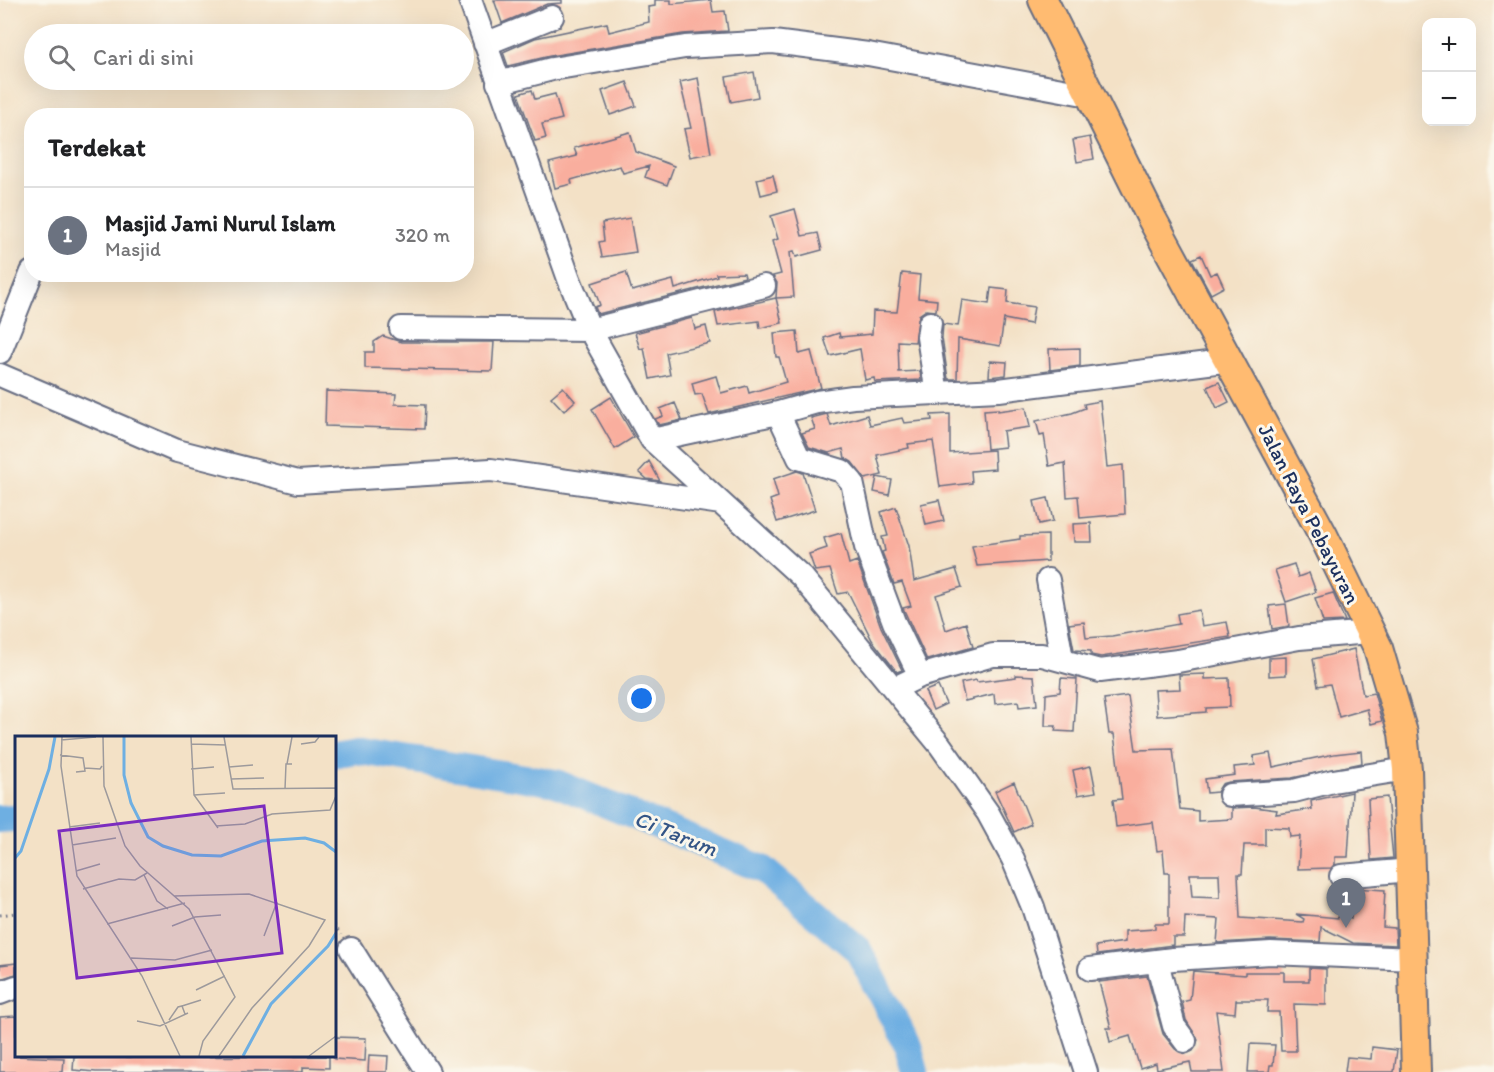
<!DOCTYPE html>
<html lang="id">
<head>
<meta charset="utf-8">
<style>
  :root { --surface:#fff; --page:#f2f2f2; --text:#202124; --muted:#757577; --line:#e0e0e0; --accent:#d93025 }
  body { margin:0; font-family:Itim,sans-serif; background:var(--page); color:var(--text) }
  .controls { position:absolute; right:18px; top:18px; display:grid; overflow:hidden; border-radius:12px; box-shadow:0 6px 24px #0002 }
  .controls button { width:54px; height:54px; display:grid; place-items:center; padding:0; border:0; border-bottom:2px solid var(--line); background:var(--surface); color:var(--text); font:30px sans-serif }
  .you { position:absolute; left:642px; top:699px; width:21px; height:21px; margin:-15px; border:4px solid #fff; border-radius:50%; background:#1a73e8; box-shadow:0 0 0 9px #1a73e833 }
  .badge { display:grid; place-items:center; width:39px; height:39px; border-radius:50%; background:var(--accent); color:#fff; font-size:20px; font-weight:700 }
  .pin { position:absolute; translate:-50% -50px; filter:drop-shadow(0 2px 3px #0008) }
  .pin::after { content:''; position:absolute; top:32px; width:21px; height:18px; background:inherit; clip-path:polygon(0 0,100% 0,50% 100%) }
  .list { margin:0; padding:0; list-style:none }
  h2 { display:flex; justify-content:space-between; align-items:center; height:78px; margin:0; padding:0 24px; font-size:26px }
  h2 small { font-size:20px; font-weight:400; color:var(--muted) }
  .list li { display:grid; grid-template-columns:39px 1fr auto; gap:18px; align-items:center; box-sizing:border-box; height:96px; padding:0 24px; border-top:2px solid var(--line) }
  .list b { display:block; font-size:22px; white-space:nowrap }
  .list p { margin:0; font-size:20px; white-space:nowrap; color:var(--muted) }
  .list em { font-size:20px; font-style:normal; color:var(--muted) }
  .icon { flex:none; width:33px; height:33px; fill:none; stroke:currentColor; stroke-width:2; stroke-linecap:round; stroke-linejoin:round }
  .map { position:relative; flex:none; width:1494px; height:1072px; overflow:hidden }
  .search { position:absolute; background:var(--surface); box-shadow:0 6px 24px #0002; left:24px; top:24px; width:450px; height:66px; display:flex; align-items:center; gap:15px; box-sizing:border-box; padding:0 21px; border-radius:33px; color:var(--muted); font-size:22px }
  .panel { position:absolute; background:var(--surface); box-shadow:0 6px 24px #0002; left:24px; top:108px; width:450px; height:174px; border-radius:24px }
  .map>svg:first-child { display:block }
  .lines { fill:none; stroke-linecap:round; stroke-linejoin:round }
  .river { stroke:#6eafe2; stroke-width:28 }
  .building { fill:#f9ae9e; fill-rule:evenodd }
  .minor-casing { stroke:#676d82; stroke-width:26 }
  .major-casing { stroke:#676d82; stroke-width:32 }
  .path { stroke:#676d82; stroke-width:3; stroke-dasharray:1.5 4.5; stroke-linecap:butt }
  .minor { stroke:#fff; stroke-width:22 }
  .major { stroke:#ffbb71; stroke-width:28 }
  .labels { text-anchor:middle; stroke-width:6; stroke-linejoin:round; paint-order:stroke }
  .street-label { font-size:21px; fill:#1b2f5e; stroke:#fbf7ec }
  .water-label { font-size:22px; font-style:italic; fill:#345586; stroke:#fbf7ec }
  .inset-river { fill:none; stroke:#6eafe2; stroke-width:3 }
  .inset-road { fill:none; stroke:#9d9a9c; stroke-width:1.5 }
  .view { fill:#7b2cbf; fill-opacity:0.15; stroke:#7b2cbf; stroke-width:3 }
  .inset-edge { fill:none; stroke:#1b2f5e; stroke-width:3 }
</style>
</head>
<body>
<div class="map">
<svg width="1494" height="1072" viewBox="0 0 1494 1072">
  <rect width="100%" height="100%" fill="#fbf7ec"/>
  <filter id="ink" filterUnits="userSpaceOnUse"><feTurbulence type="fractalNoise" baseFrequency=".0167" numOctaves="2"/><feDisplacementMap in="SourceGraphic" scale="12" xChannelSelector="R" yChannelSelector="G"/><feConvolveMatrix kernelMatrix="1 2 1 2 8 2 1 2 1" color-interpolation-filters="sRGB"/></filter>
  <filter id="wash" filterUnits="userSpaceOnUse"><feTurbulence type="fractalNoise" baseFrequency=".008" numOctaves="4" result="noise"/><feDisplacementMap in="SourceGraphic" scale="24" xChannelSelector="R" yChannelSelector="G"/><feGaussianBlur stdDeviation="1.35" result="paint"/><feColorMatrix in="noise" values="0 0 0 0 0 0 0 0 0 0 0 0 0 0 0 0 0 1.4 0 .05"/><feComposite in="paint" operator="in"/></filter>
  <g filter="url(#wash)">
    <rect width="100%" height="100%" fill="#f3e1c6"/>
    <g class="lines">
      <!-- river -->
      <path class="river" d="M334 754 355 750 556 783 762 869 858 950 908 1046 915 1072
        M0 819 16 818"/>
    </g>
    <g id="blocks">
      <!-- building -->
      <path class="building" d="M494 0H562V3L547 4 502 23Z
        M655 0H671V4L711 0 713 12 725 11 728 31 683 34 550 56 508 66 503 52 535 38 607 23 609 32 649 22 648 7 655 6Z
        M754 72 758 97 731 102 726 77Z
        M698 78 711 153 690 157 684 129 691 128 680 82Z
        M627 82 636 106 610 115 602 91Z
        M532 90 535 99 555 94 562 119 542 124 546 138 535 141 518 94Z
        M630 132 636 152 674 166 667 185 645 177 649 166 623 173 620 166 571 180 572 184 555 188 549 163 577 156 574 148Z
        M1090 137 1094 159 1077 162 1073 140Z
        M773 175 777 191 761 195 757 179Z
        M795 209 802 236 818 233 822 250 796 257 794 251 790 252 794 297 776 298 777 283 773 276 781 274 772 241 778 239 771 216Z
        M630 218 636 252 602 257 599 242 604 241 602 223Z
        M1201 255 1210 275 1217 272 1224 287 1211 294 1192 259Z
        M626 272 632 291 673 280 675 289 717 276 716 274 744 273 745 277 598 314 595 307 600 305 592 283Z
        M902 273 920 275 918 298 937 300 936 311 926 310 919 315 915 342 898 341 899 372 920 371 921 380 875 382 874 378 865 380 860 349 830 356 824 338 839 333 840 337 872 334 873 311 897 312Z
        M991 288 1008 290 1007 303 1034 307 1031 324 1004 319 1000 346 958 339 957 379H948L942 337 943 324 958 326 962 300 989 304Z
        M776 298 782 323 760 328 759 321 718 326 715 312Z
        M692 318 695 329 706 326 710 343 666 353 670 375 650 379 644 348 640 349 635 333Z
        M797 331 799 354 811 351 821 388 709 414 702 394 695 395 692 383 716 376 721 393 747 386 749 393 786 382 779 357H776L774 333Z
        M383 336 401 342H494L492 371 365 368V352H374V342Z
        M1080 348V366L1050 370 1049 349Z
        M990 361 1007 362 1006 375 989 377Z
        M1219 382 1229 402 1217 408 1207 387Z
        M563 387 575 401 564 411 551 397Z
        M326 391 396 394 395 404 425 405 424 429 325 426Z
        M611 397 634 437 615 449 592 409Z
        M1100 401 1107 467 1123 465 1125 514 1080 518 1078 496 1067 497 1065 463 1049 466 1044 435 1040 436 1036 421 1072 413 1085 408 1084 404Z
        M675 403 682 420 659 425 655 419 663 416 660 409Z
        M1026 407 1030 427 1003 431 1005 447 987 449 984 410 998 409V411Z
        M827 414 831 426 867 415 870 425 902 418 904 423 932 420 931 415 950 414V453L994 450 995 469 971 471 972 483 940 487 933 441 908 444 909 448 877 455 882 475 865 479 852 462 845 458 843 449 829 453 809 447 802 433 815 429 811 418Z
        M649 461 660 481 647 479 639 472Z
        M797 471 803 473 815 510 777 522 770 500 778 497 773 479Z
        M877 477 892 480 889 495 874 492Z
        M1048 498 1053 521 1039 524 1034 501Z
        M939 500 944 521 926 525 921 504Z
        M896 507 909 546 914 581 956 569 962 587 936 595 946 630 966 623 973 647 927 660 903 608 911 606 902 582 894 584 882 552 885 551 882 537 888 536 881 512Z
        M1091 523 1092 542H1074L1073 524Z
        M841 533 849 564 857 561 881 627 902 670 897 672 872 640 848 592 838 594 830 569 815 571 809 554 827 548 824 538Z
        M1048 535V561L977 566 972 546 1020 539V536Z
        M1294 564 1298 577 1309 573 1316 592 1286 602 1275 570Z
        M1333 593 1345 621 1323 622 1315 598Z
        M1286 604 1289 626 1272 629 1269 606Z
        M1199 610 1202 626 1227 622 1230 637 1101 657 1091 655V651L1074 650 1069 624 1084 622 1086 638 1112 636 1179 624 1177 614Z
        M1354 649 1363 695 1374 693 1382 721 1371 724 1367 709 1339 717 1330 684 1318 686 1313 659Z
        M1286 657V675L1269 676V658Z
        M1205 674V679L1229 678 1230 707 1206 708V712L1157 716 1155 690 1180 689 1179 675Z
        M1016 675 1034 676 1037 705 1019 707 1018 701 995 704 994 694 965 701 961 683 976 680 977 682 1016 677Z
        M1061 678 1077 679 1074 732 1055 731 1056 726H1045L1046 694 1060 692Z
        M938 686 946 704 933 710 925 691Z
        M1128 696 1136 750 1173 749 1180 809 1198 811V821L1232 819V808L1254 807 1277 810 1276 814 1312 809 1311 801 1352 792 1348 857H1335V864L1331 868 1298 869 1300 836 1290 837 1289 828 1265 827V845H1244L1242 874H1238L1240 918 1303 922 1304 919 1296 914 1338 918 1340 913 1351 919 1354 888 1385 890 1383 927 1395 928 1396 945 1353 943 1321 927 1320 942 1270 940 1217 943 1219 919 1185 917 1184 937H1173V945L1097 955 1096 946 1125 942V931L1155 929V924H1169V873H1165L1163 850 1157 851 1153 822 1116 827 1113 800 1122 799 1114 734H1109L1104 699ZM1190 874H1219L1220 898 1192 897Z
        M1361 751 1362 763 1292 778 1229 782 1222 784 1217 792 1207 793 1205 779 1235 775 1234 767 1255 765 1253 756 1270 753 1273 767 1334 754Z
        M1091 766 1096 792 1078 795 1073 770Z
        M1014 782 1031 824 1014 832 995 791Z
        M1387 797 1393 858 1371 860 1368 799Z
        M16 963V974L0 979V965Z
        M1309 968 1326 969V1005L1294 1004 1296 1051H1281L1279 1012H1267L1268 1000H1236L1235 1013 1216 1011 1224 1072H1192L1190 1062 1157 1069 1156 1063 1140 1068 1130 1036 1110 1042 1107 1028H1111L1099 982 1147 976 1163 1034 1175 1049 1186 1054 1193 1051 1198 1040 1186 1020 1182 1002 1190 1000 1193 971 1245 975V972H1284V981H1309Z
        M16 1016V1056L64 1058 63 1072H0V1017Z
        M334 1037 366 1038 365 1061 334 1059Z
        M1250 1044 1275 1045 1273 1065H1270L1269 1072H1248Z
        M1372 1047 1397 1050 1394 1072H1345L1347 1057 1371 1059Z
        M369 1055 388 1056 387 1072H368Z
        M74 1056 100 1057 329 1056V1068L303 1067V1072H96L73 1070Z"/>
    </g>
  </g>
  <g filter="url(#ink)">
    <use href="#blocks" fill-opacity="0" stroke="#676d82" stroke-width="1.5"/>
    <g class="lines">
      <!-- minor casing -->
      <g class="minor-casing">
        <path id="minor" d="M470 0 569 279 590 330 652 440 802 577 940 745 988 813 1013 859 1033 907 1086 1072
          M485 44 552 17
          M498 83 552 69 685 47 773 42 868 54 1089 95
          M930 323 928 337 937 394
          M401 328 590 330 764 286
          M0 352 32 272
          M0 375 177 451 298 482 491 470 721 503
          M778 413 799 458 842 471 852 482 866 547 894 622 920 676
          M652 440 778 413 817 402 853 397 999 390 1231 360
          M1048 580 1062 659
          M895 688 920 676 993 655H1042L1100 671 1178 661 1299 638 1370 632
          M1230 795 1294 791 1333 781 1407 769
          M1341 876 1411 870
          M351 949 428 1072
          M1157 962 1174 1026 1185 1041
          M1090 969 1173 959 1271 953 1414 959
          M0 993 16 987"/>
      </g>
      <!-- major casing -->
      <g class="major-casing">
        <path id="major" d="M1043 0 1151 217 1323 535 1378 648 1403 733 1407 769 1416 1072"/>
      </g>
      <!-- path -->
      <path class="path" d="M0 915 16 913
        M334 925 341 935"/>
      <!-- minor -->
      <use href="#minor" class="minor"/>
      <!-- major -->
      <use href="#major" class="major"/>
    </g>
  </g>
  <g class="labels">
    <!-- street labels -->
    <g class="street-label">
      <text transform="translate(1309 514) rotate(63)" y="7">Jalan Raya Pebayuran</text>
    </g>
    <!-- water labels -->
    <g class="water-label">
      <text transform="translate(676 833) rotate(22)" y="8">Ci Tarum</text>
    </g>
  </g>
  <!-- overview -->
  <g transform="translate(15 736)">
    <rect width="321" height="321" fill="#f3e1c6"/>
    <path class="inset-river" d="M109 1V39L116 67 133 101 148 110 177 119 206 120 247 105 290 102 309 107 321 116M0 122 6 115 34 33 40 1M228 320 256 268 313 210 321 197"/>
    <path class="inset-road" d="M47 1 46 30 62 140 127 240 165 320M88 1 89 50 110 110 125 130 174 173 220 261 188 305 184 320M176 1 179 59 203 92M209 1 218 53 321 52V60M46 4 81 1M176 8 211 9M286 8 300 6 304 1M45 19 68 22 70 35 61 36M272 28 277 1M214 31 238 29M70 32 85 33 87 30M176 33 199 31M216 43 249 42M270 53 271 28H277M179 59 210 57M201 90 230 88 257 78 315 74 321 60M54 91 85 87M57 109 101 102M61 135 85 128M129 139 142 165 153 173M68 153 104 143 120 144 132 137M159 160 234 158 310 184 294 210 237 272 204 320M92 188 170 167M157 190 180 181 206 179M249 200 262 166M116 222 160 224 197 214M181 254 210 240M167 270 186 264M154 284 163 271 167 270 170 278M122 285 145 290 173 277M294 320 321 300"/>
    <path class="view" d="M249 70 267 217 62 242 44 95Z"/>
    <rect width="321" height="321" class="inset-edge"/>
  </g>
</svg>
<div class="controls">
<button>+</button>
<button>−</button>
</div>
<div class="you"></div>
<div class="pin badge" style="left:1346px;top:928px;background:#6b7280">1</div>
<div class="search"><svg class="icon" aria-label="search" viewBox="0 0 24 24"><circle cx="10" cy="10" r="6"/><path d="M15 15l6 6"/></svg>Cari di sini</div>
<section class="panel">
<h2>Terdekat<small></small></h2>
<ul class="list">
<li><span class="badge" style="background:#6b7280">1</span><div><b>Masjid Jami Nurul Islam</b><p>Masjid</p></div><em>320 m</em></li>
</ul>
</section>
</div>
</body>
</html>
